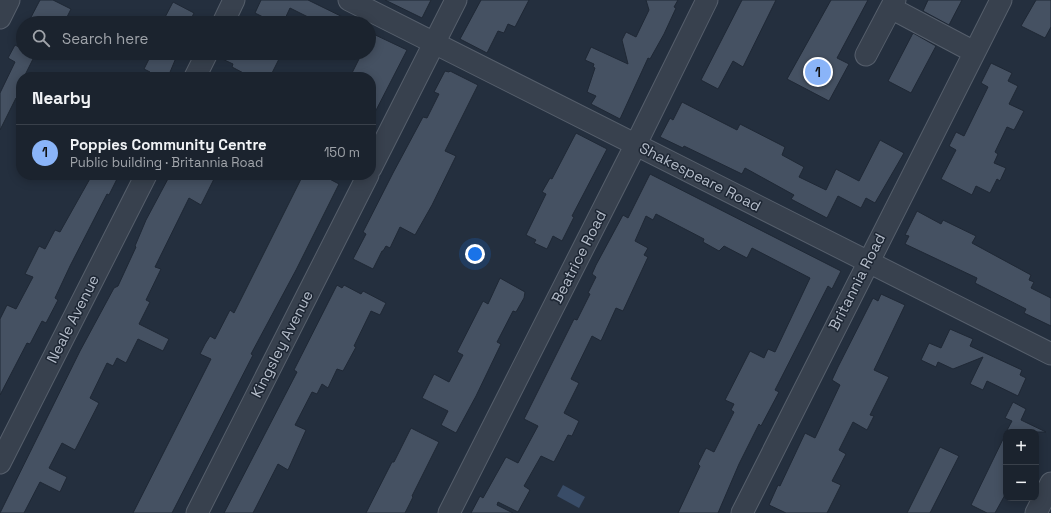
<!DOCTYPE html>
<html lang="en">
<head>
<meta charset="utf-8">
<style>
  :root { --surface:#1b232e; --page:#242b36; --text:#f1f3f6; --muted:#a0a4aa; --line:#39404a; --accent:#8ab4f8 }
  body { margin:0; font-family:"Space Grotesk",sans-serif; background:var(--page); color:var(--text) }
  .controls { position:absolute; right:12px; bottom:12px; display:grid; overflow:hidden; border-radius:8px; box-shadow:0 2px 10px #0003 }
  .controls button { width:36px; height:36px; display:grid; place-items:center; padding:0; border:0; border-bottom:1px solid var(--line); background:var(--surface); color:var(--text); font:20px sans-serif }
  .you { position:absolute; left:475px; top:254px; width:14px; height:14px; margin:-10px; border:3px solid #fff; border-radius:50%; background:#1a73e8; box-shadow:0 0 0 6px #1a73e833 }
  .badge { display:grid; place-items:center; width:26px; height:26px; border-radius:50%; background:var(--accent); color:#111; font-size:13px; font-weight:700 }
  .pin { position:absolute; translate:-50% -50%; border:2px solid #fff; box-shadow:0 1px 4px #0006 }
  .list { margin:0; padding:0; list-style:none }
  h2 { display:flex; justify-content:space-between; align-items:center; height:52px; margin:0; padding:0 16px; font-size:17px }
  h2 small { font-size:13px; font-weight:400; color:var(--muted) }
  .list li { display:grid; grid-template-columns:26px 1fr auto; gap:12px; align-items:center; box-sizing:border-box; height:56px; padding:0 16px; border-top:1px solid var(--line) }
  .list b { display:block; font-size:15px; white-space:nowrap }
  .list p { margin:0; font-size:13px; white-space:nowrap; color:var(--muted) }
  .list em { font-size:13px; font-style:normal; color:var(--muted) }
  .icon { flex:none; width:22px; height:22px; fill:none; stroke:currentColor; stroke-width:2; stroke-linecap:round; stroke-linejoin:round }
  .map { position:relative; flex:none; width:1051px; height:513px; overflow:hidden }
  .search { position:absolute; background:var(--surface); box-shadow:0 2px 10px #0003; left:16px; top:16px; width:360px; height:44px; display:flex; align-items:center; gap:10px; box-sizing:border-box; padding:0 14px; border-radius:22px; color:var(--muted); font-size:15px }
  .panel { position:absolute; background:var(--surface); box-shadow:0 2px 10px #0003; left:16px; top:72px; width:360px; height:108px; border-radius:16px }
  .map>svg:first-child { display:block }
  .water { fill:#394c67 }
  .building { fill:#455162; stroke:#1f2835 }
  .lines { fill:none; stroke-linecap:round; stroke-linejoin:round }
  .minor-casing { stroke:#565f6c; stroke-width:23 }
  .minor { stroke:#38414e; stroke-width:21 }
  .labels { text-anchor:middle; stroke-width:3; stroke-linejoin:round; paint-order:stroke }
  .street-label { font-size:15px; fill:#b4bcc9; stroke:#1d2633 }
</style>
</head>
<body>
<div class="map">
<svg width="1051" height="513" viewBox="0 0 1051 513">
  <rect width="100%" height="100%" fill="#242f3e"/>
  <!-- water -->
  <path class="water" d="M563 485 585 497 579 508 557 496Z"/>
  <!-- building -->
  <path class="building" d="M40 0H53L71 9 64 23H28Z
    M261 0H308L355 23H320L290 8 283 23H275L255 13Z
    M385 0H431L422 18Z
    M481 0H529L515 27 508 24 504 33 498 31 487 53 460 39Z
    M646 0H678L674 7 676 8 664 34 650 59 648 58 620 119 591 104 596 96 587 92 595 68 593 67 594 64 585 60 591 47 628 64 622 40 626 32 636 37 649 10Z
    M742 0H776L743 67 733 61 718 89 701 80Z
    M831 0H868L837 58 849 64 829 101 787 79Z
    M928 0H962L949 25 923 11Z
    M1036 0H1051V27L1045 38 1021 26Z
    M173 2 194 13 189 23H162Z
    M369 32 407 50 371 120V77H350L362 53H369Z
    M913 33 936 46 911 93 888 81Z
    M15 45 23 49V53L35 55 24 77H21V101L16 98 0 130V93L15 62 8 58Z
    M152 53H178L168 77H148L150 72 144 69Z
    M219 53H282L270 77H251L232 67 233 64 218 57Z
    M991 63 1012 73 1008 81 1018 86 1009 104 1024 111 1014 130 1007 127 995 152 998 154 994 163 1006 168 1000 181 997 179 990 193 976 186 972 195 941 179 956 150 949 146 956 132 964 136 988 87 981 83Z
    M445 71 449 72 450 71 478 85 445 151 456 156 432 205 415 235 400 227 390 248 386 246 383 251H382L373 269 353 259 366 234 363 232 393 173 423 117 427 118 439 94 434 92Z
    M682 102 737 130 740 124 785 147 782 155 804 167 799 177 826 190 836 169 859 181 880 140 904 153 875 203 866 198 861 208 838 196 827 218 791 199 794 195 745 168 742 174 684 146 683 148 660 137 670 118 673 120Z
    M576 133 607 149 572 216 574 217 562 241 553 236 547 249 534 243 536 240 526 235 546 194 542 192 550 178 552 179Z
    M650 174 841 271 832 289 828 286 775 390 779 392 761 426 759 424 739 464 718 513H678L700 466 698 464 706 448 714 452 734 412 731 410 734 404 725 400 750 351 764 358 768 349 775 352 810 278 752 248 747 258 724 246 719 251 703 242 704 239 656 214 653 220 646 216 635 241 648 248 644 255 648 257 623 311 616 308 601 341 592 336 571 379 579 383 564 413 579 421 572 436 568 435 554 462 541 456 524 486 530 490 518 512 498 502 497 505 513 513H471L480 496 483 498 506 457 518 463 538 426 524 419 574 319 577 320 590 294 588 293 596 277 592 274 596 265 623 215 628 218Z
    M92 175H119L109 195 107 194 70 266 55 298 58 300 46 323 42 321 30 344 27 343 0 395V319L7 305 16 309 33 277 25 274 39 246 45 249 55 230 60 232Z
    M170 175H216L201 205 189 198 155 267 161 269 146 300 150 302 139 324 169 339 163 351 138 339 126 363 117 358 113 366 107 363 90 398 99 403 75 450 62 443 49 468 67 477 60 492 40 482 24 513H0L80 351 114 288 118 286 136 247 135 246 146 220Z
    M303 175H322L339 184 296 270 251 354 253 355 172 513H133L211 359 200 354 205 344 210 336 215 339 230 310 234 313Z
    M917 211 941 224 943 220 976 236 972 243 1031 275 1029 280 1034 282 1031 288 1051 298V326L1024 313 1026 309 975 283 977 278 905 244 909 236 905 235Z
    M500 278 525 292 524 298 516 312 513 311 497 342 501 344 476 396 456 433 441 425 448 411 422 398 434 374 449 382 463 355 457 352 483 301 488 304Z
    M337 285 342 288 344 285 361 294 363 291 386 303 380 315 371 311 354 346 356 347 343 371 337 369 328 388 322 384 317 394 312 392 295 425 306 430 288 470 278 464 253 513H224L297 372 294 370Z
    M881 294 905 305 874 370 889 377 870 415 874 416 867 430 853 422 839 450 846 454 832 481 841 485 827 513H786L769 505 778 485 780 486 805 433 815 438 840 385 832 380 838 367 873 298 878 301Z
    M950 329 973 339 970 346 1022 370 1020 375 1026 378 1018 396 987 381 983 390 970 384 983 357 953 369 938 362 936 367 921 360 929 343 941 348Z
    M1013 402 1026 409 1021 420 1046 432H1006L1012 421 1005 418Z
    M411 428 439 442 412 496 413 497 405 513H366L392 462H394Z
    M1006 433V493L995 513H987L971 505Z
    M940 447 959 456 930 513H907Z"/>
  <g class="lines">
    <!-- minor casing -->
    <g class="minor-casing">
      <path id="minor" d="M349 0 1051 354
        M891 8 974 52
        M0 18 9 0
        M223 23 234 0
        M866 55 895 0
        M195 77 207 53
        M371 168 456 0
        M0 463 146 175
        M197 513 368 175
        M449 513 636 144 707 0
        M742 513 1001 0
        M1036 513 1051 483"/>
    </g>
    <!-- minor -->
    <use href="#minor" class="minor"/>
  </g>
  <g class="labels">
    <!-- street labels -->
    <g class="street-label">
      <text transform="translate(700 177) rotate(27)" y="5">Shakespeare Road</text>
      <text transform="translate(579 257) rotate(-63)" y="5">Beatrice Road</text>
      <text transform="translate(857 282) rotate(-63)" y="5">Britannia Road</text>
      <text transform="translate(73 319) rotate(-63)" y="5">Neale Avenue</text>
      <text transform="translate(282 344) rotate(-63)" y="5">Kingsley Avenue</text>
    </g>
  </g>
</svg>
<div class="controls">
<button>+</button>
<button>−</button>
</div>
<div class="you"></div>
<div class="pin badge" style="left:818px;top:72px">1</div>
<div class="search"><svg class="icon" aria-label="search" viewBox="0 0 24 24"><circle cx="10" cy="10" r="6"/><path d="M15 15l6 6"/></svg>Search here</div>
<section class="panel">
<h2>Nearby<small></small></h2>
<ul class="list">
<li><span class="badge">1</span><div><b>Poppies Community Centre</b><p>Public building · Britannia Road</p></div><em>150 m</em></li>
</ul>
</section>
</div>
</body>
</html>
